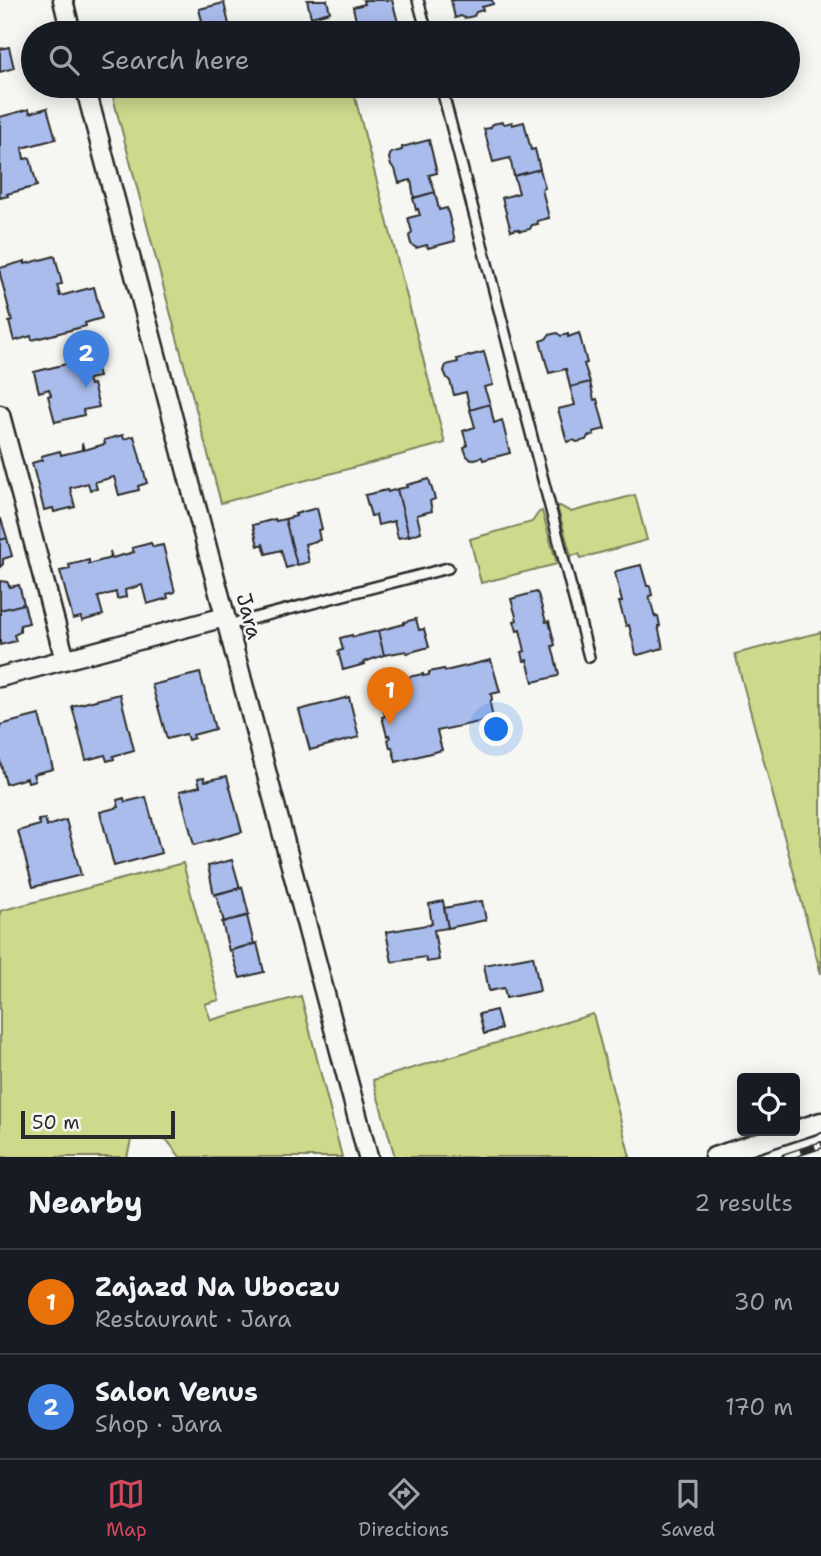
<!DOCTYPE html>
<html lang="en">
<head>
<meta charset="utf-8">
<style>
  :root { --surface:#171b24; --page:#242831; --text:#f1f3f6; --muted:#9ea1a6; --line:#363941; --accent:#d1495b }
  body { margin:0; font-family:"Shantell Sans",sans-serif; background:var(--page); color:var(--text) }
  .controls { position:absolute; right:21px; bottom:21px; display:grid; overflow:hidden; border-radius:7px; box-shadow:0 4px 18px #0003 }
  .controls button { width:63px; height:63px; display:grid; place-items:center; padding:0; border:0; border-bottom:2px solid var(--line); background:var(--surface); color:var(--text); font:35px sans-serif }
  .scale { position:absolute; left:21px; bottom:18px; width:154px; box-sizing:border-box; padding-left:7px; border:4px solid #2b2b2b; border-top:0; font-size:19px; line-height:24px; white-space:nowrap; color:#2b2b2b; -webkit-text-stroke:5px #f6f6f2; paint-order:stroke }
  .you { position:absolute; left:497px; top:730px; width:24px; height:24px; margin:-18px; border:5px solid #fff; border-radius:50%; background:#1a73e8; box-shadow:0 0 0 10px #1a73e833 }
  .badge { display:grid; place-items:center; width:46px; height:46px; border-radius:50%; background:var(--accent); color:#fff; font-size:23px; font-weight:700 }
  .pin { position:absolute; translate:-50% -58px; filter:drop-shadow(0 2px 4px #0008) }
  .pin::after { content:''; position:absolute; top:37px; width:24px; height:21px; background:inherit; clip-path:polygon(0 0,100% 0,50% 100%) }
  .list { margin:0; padding:0; list-style:none }
  h2 { display:flex; justify-content:space-between; align-items:center; height:91px; margin:0; padding:0 28px; font-size:30px }
  h2 small { font-size:23px; font-weight:400; color:var(--muted) }
  .list li { display:grid; grid-template-columns:46px 1fr auto; gap:21px; align-items:center; box-sizing:border-box; height:105px; padding:0 28px; border-top:2px solid var(--line) }
  .list b { display:block; font-size:26px; white-space:nowrap }
  .list p { margin:0; font-size:23px; white-space:nowrap; color:var(--muted) }
  .list em { font-size:23px; font-style:normal; color:var(--muted) }
  .icon { flex:none; width:38px; height:38px; fill:none; stroke:currentColor; stroke-width:2; stroke-linecap:round; stroke-linejoin:round }
  .map { position:relative; flex:none; width:821px; height:1157px; overflow:hidden }
  .search { position:absolute; background:var(--surface); box-shadow:0 4px 18px #0003; left:21px; right:21px; top:21px; height:77px; display:flex; align-items:center; gap:18px; box-sizing:border-box; padding:0 24px; border-radius:38px; color:var(--muted); font-size:26px }
  .sheet { height:301px; background:var(--surface) }
  nav { display:flex; justify-content:space-around; align-items:center; box-sizing:border-box; height:98px; border-top:2px solid var(--line); background:var(--surface); font-size:19px; color:var(--muted) }
  nav a { display:grid; justify-items:center; gap:4px }
  nav .on { color:var(--accent) }
  .map>svg:first-child { display:block }
  .green { fill:#ced98c; stroke:#7c825c; stroke-width:2 }
  .building { fill:#a9bceb; stroke:#2b2b2b; stroke-width:2 }
  .lines { fill:none; stroke-linecap:round; stroke-linejoin:round }
  .lane-casing { stroke:#2b2b2b; stroke-width:14 }
  .street-casing { stroke:#2b2b2b; stroke-width:23 }
  .lane { stroke:#f6f6f2; stroke-width:9 }
  .street { stroke:#f6f6f2; stroke-width:18 }
  .rail-casing { stroke:#2b2b2b; stroke-width:8 }
  .rail { stroke:#f6f6f2; stroke-width:5; stroke-dasharray:16; stroke-linecap:butt }
  .labels { text-anchor:middle; stroke-width:5; stroke-linejoin:round; paint-order:stroke }
  .street-label { font-size:21px; fill:#2b2b2b; stroke:#f6f6f2 }
</style>
</head>
<body>
<div class="map">
<svg width="821" height="1157" viewBox="0 0 821 1157">
  <rect width="100%" height="100%" fill="#f6f6f2"/>
  <filter id="ink" filterUnits="userSpaceOnUse"><feTurbulence type="fractalNoise" baseFrequency=".0143" numOctaves="2"/><feDisplacementMap in="SourceGraphic" scale="14" xChannelSelector="R" yChannelSelector="G"/><feConvolveMatrix kernelMatrix="1 2 1 2 8 2 1 2 1" color-interpolation-filters="sRGB"/></filter>
  <g filter="url(#ink)">
    <!-- green -->
    <path class="green" d="M336 20 339 33H281Z
      M110 86H352L445 443 221 503Z
      M635 495 647 540 581 558 579 554 571 556 557 506H560L571 512Z
      M542 511 557 564 481 583 470 539 532 522 539 512Z
      M821 632V974L735 654Z
      M183 863 219 1000 205 1004 211 1020 301 996 342 1157H180L166 1139 131 1140 127 1157H0V911Z
      M593 1014 630 1157H395L373 1080Z"/>
    <!-- building -->
    <path class="building" d="M307 0H327L330 12 311 17Z
      M363 0H392L400 30 387 33H356L354 25 356 21 353 7 365 4Z
      M451 0H492L493 4 482 7 483 10 476 12 474 16 465 18 461 16 455 18Z
      M224 3 231 33H205L199 9Z
      M9 47 14 68 0 72V49Z
      M47 108 56 139 22 148 24 159 30 158 37 186 7 194 8 196 0 198V117L29 109 30 113Z
      M502 122 505 124 512 122V125L524 122 531 150 535 149 540 169 514 176 510 158 493 162 484 129 490 128 493 124Z
      M429 140 437 173 429 175 435 192 414 198 411 180 399 183 395 169 391 166 389 158 391 153 402 150V147Z
      M540 169 545 188 542 189 549 218 537 221 538 224 532 225 530 229 521 231 517 229 511 231 502 198 519 193 514 176Z
      M435 192 439 210 447 208 455 241 428 248 427 245 416 248 411 244 409 236 412 232 408 218 420 215 418 209 416 210 413 198Z
      M55 256 62 284 57 285 60 296 94 287 102 318 85 323 86 326 32 340 31 336 14 341 9 322 12 321 0 274V268L25 261V264Z
      M557 333 561 336 568 334V337L579 333 587 363 584 364 590 382 570 387 566 369 549 373 540 341 546 339 549 335Z
      M484 352 493 385 484 387 490 404 470 410 466 392 454 395 450 381 447 378 444 371 446 365 458 362 457 359Z
      M94 357 99 377 88 379 90 385 93 384 99 407 83 410 84 415 55 422 48 396 51 395 49 389 39 392 34 372Z
      M590 382 594 400 597 399 605 429 593 432 594 435 588 436 586 440 577 442 573 440 567 442 558 409 575 405 570 387Z
      M490 404 494 423 502 420 510 453 483 460 482 457 471 460 467 456 464 448 467 445 463 431 475 427 470 410Z
      M123 435 124 439 134 436 147 483 138 486 139 490 119 495 114 477 95 482 97 489 90 490 88 483 70 488 75 507 54 512 53 508 44 510 32 463 42 460 41 456 60 451 61 455 82 450V443L84 450 105 444 104 440Z
      M429 479 435 499 430 501 432 511 417 515 421 532 409 536 397 489 408 487 407 485Z
      M397 489 409 536 398 538 394 521 378 525 376 515 371 516 365 495 387 490 388 492Z
      M317 508 322 529 318 530 320 540 305 544 309 562 297 565 285 519 296 516 295 514Z
      M0 519H1L7 538 0 540Z
      M275 519 276 521 285 519 297 565 286 568 281 550 266 554 263 544 258 546 253 525Z
      M7 538 12 556 3 559V564L0 567V540Z
      M151 543 153 547 163 545 175 592 167 594 168 598 147 604 142 585 125 590 126 597 117 599 116 592 98 597 103 615 82 621 81 617 73 619 60 571 70 569 69 565 89 560V564L111 558 110 551 112 558 134 552 132 548Z
      M641 565 647 586H650L652 595 649 596 655 617 658 616 660 626H658L663 648 638 655 636 654 629 625 626 626 619 602H622L615 573 616 571Z
      M0 581 7 582 10 587 19 585 24 604 0 610Z
      M536 592 538 594 546 622 549 621 555 645 552 646 559 674 558 676 533 682 527 660 524 661 522 652 525 651 520 630 517 631 514 621 517 620 511 599Z
      M24 604 29 623 20 625V632L14 635 16 641 0 645V610Z
      M416 619 419 630 424 629 429 647 407 653 406 651 384 655 378 631 404 624V622Z
      M378 631 384 655 364 662 365 664 343 670 338 651 343 650 340 638 352 635 353 637Z
      M491 660 500 692 491 694 492 699 490 703 493 719 437 731 442 750 396 762 392 747 390 748 388 739 390 738 389 735 387 736 382 717 385 716 378 687 387 685V682L401 679 402 681 409 680 408 677 423 674V676L429 675V672L444 669 445 671Z
      M200 673 215 729 193 735 194 738 188 740 186 734 167 739 152 685Z
      M120 694 134 750 113 756 114 759 107 761 105 755 86 760 72 706Z
      M349 697 359 737 310 750 299 710Z
      M39 715 53 769 33 774 35 780 28 782 27 778 6 784 0 761V725Z
      M227 776 242 832 194 845 180 791 200 786 198 778 204 777 205 781Z
      M146 797 161 853 114 866 100 812 119 807 117 800 124 798 125 802Z
      M45 819 47 826 66 820 81 875 33 887 18 831 40 825 38 820Z
      M232 860 240 888 214 895 208 866Z
      M242 887 249 915 224 922 216 894Z
      M443 901 448 928 434 930 439 960 427 962 425 957 392 962 386 932 432 924 429 904Z
      M482 901 486 920 448 928 444 908Z
      M247 916 254 944 229 951 222 922Z
      M257 943 264 972 240 978 231 950Z
      M533 956 540 991 506 998 504 988 489 991 484 965Z
      M496 1010 501 1029 484 1034 479 1014Z"/>
    <g class="lines">
      <!-- lane casing -->
      <g class="lane-casing">
        <path id="lane" d="M418 0 427 33
          M441 86 589 657
          M228 625 448 568"/>
      </g>
      <!-- street casing -->
      <g class="street-casing">
        <path id="street" d="M63 0 71 33
          M85 86 368 1157
          M0 415 65 660
          M0 677 225 617
          M714 1157 821 1122"/>
      </g>
      <!-- lane -->
      <use href="#lane" class="lane"/>
      <!-- street -->
      <use href="#street" class="street"/>
      <!-- rail casing -->
      <g class="rail-casing">
        <path id="rail" d="M785 1157 821 1145"/>
      </g>
      <!-- rail -->
      <use href="#rail" class="rail"/>
    </g>
  </g>
  <g class="labels">
    <!-- street labels -->
    <g class="street-label">
      <text transform="translate(249 616) rotate(75)" y="7">Jara</text>
    </g>
  </g>
</svg>
<div class="controls">
<button><svg class="icon" aria-label="locate" viewBox="0 0 24 24"><circle cx="12" cy="12" r="6"/><path d="M12 2v4M12 18v4M2 12h4M18 12h4"/></svg></button>
</div>
<div class="scale">50 m</div>
<div class="you"></div>
<div class="pin badge" style="left:390px;top:725px;background:#e8710a">1</div>
<div class="pin badge" style="left:86px;top:388px;background:#3f7fe0">2</div>
<div class="search"><svg class="icon" aria-label="search" viewBox="0 0 24 24"><circle cx="10" cy="10" r="6"/><path d="M15 15l6 6"/></svg>Search here</div>
</div>
<section class="sheet">
<h2>Nearby<small>2 results</small></h2>
<ul class="list">
<li><span class="badge" style="background:#e8710a">1</span><div><b>Zajazd Na Uboczu</b><p>Restaurant · Jara</p></div><em>30 m</em></li>
<li><span class="badge" style="background:#3f7fe0">2</span><div><b>Salon Venus</b><p>Shop · Jara</p></div><em>170 m</em></li>
</ul>
</section>
<nav>
<a class="on"><svg class="icon" aria-label="map" viewBox="0 0 24 24"><path d="M3 6l6-2 6 2 6-2v14l-6 2-6-2-6 2zM9 4v14M15 6v14"/></svg>Map</a>
<a><svg class="icon" aria-label="directions" viewBox="0 0 24 24"><path d="M12 3l9 9-9 9-9-9zM9 14v-3h6M13 9l2 2-2 2"/></svg>Directions</a>
<a><svg class="icon" aria-label="saved" viewBox="0 0 24 24"><path d="M7 4h10v16l-5-4-5 4z"/></svg>Saved</a>
</nav>
</body>
</html>
